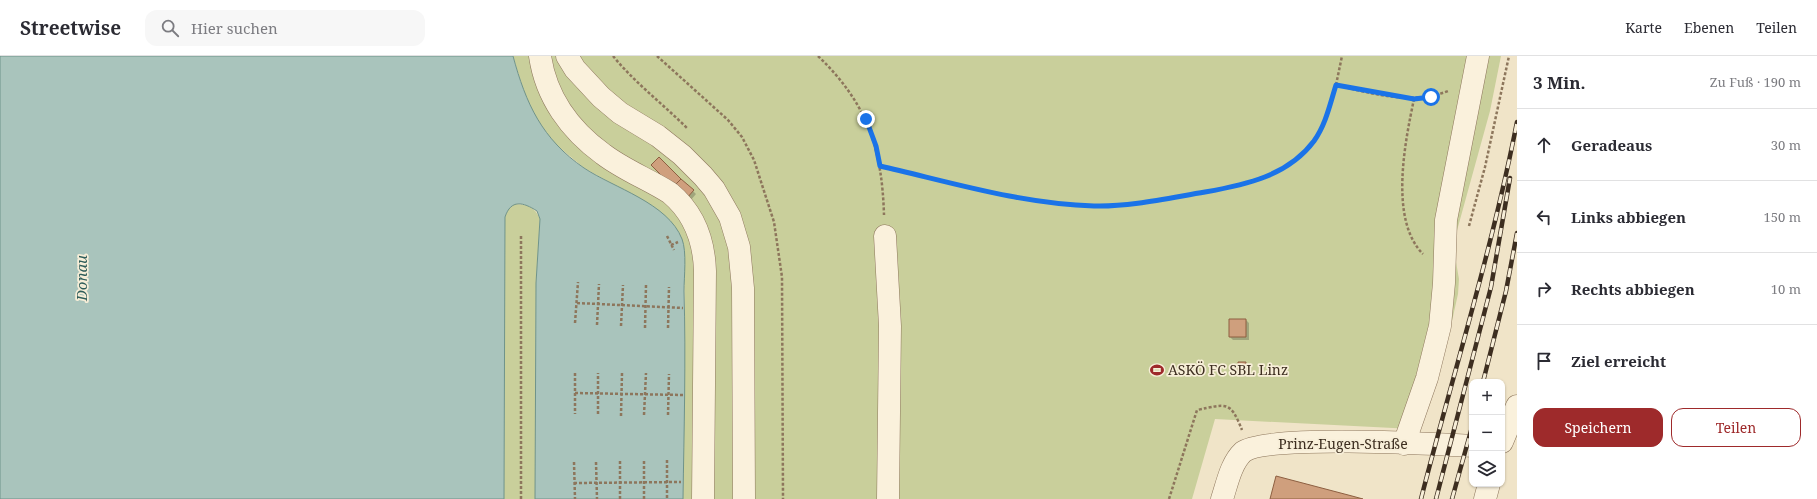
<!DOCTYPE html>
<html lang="de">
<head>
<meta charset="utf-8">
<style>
  :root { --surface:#fff; --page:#f7f7f7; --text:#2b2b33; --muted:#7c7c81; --line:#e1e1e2; --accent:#9e2a2b }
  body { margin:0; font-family:"Noto Serif",serif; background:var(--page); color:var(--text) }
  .controls { position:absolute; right:12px; bottom:12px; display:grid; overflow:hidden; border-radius:8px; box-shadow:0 1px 3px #0004 }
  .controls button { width:36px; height:36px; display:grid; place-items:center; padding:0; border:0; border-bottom:1px solid var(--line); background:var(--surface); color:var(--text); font:20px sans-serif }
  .stop { position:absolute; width:12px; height:12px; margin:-9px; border:3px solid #1a73e8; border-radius:50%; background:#fff }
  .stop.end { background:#1a73e8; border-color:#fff; box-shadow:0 1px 4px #0008 }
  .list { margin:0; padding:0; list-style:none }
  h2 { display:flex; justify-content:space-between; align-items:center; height:52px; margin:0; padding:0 16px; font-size:17px }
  h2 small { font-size:13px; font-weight:400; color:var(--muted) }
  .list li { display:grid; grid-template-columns:26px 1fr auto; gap:12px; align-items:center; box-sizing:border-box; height:72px; padding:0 16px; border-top:1px solid var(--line) }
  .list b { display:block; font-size:15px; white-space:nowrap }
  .list em { font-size:13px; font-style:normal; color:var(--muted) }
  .actions { display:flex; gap:8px; padding:12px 16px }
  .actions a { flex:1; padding:9px 0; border:1px solid var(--accent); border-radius:12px; text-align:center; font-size:14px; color:var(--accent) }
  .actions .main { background:var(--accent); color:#fff }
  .icon { flex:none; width:22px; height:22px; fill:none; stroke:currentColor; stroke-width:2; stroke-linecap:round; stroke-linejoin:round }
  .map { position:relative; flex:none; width:1517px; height:443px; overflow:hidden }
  header { display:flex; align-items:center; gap:24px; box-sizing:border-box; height:56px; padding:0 20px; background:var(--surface); border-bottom:1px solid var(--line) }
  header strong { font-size:19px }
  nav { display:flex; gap:22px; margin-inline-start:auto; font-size:14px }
  .search { width:280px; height:36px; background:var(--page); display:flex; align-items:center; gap:10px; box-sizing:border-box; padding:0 14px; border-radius:12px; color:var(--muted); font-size:15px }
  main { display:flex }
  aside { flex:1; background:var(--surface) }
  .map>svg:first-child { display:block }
  .green { fill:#c9cf9b }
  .water { fill:#a9c4bc; stroke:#6f938a }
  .shadow { fill:#0003 }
  .building { fill:#cf9f7d; stroke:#8d5f41 }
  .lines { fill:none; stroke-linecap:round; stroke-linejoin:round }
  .minor-casing { stroke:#8d765c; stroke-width:23 }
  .path { stroke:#8d765c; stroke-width:2.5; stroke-dasharray:3 2; stroke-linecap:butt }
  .minor { stroke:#faf1dc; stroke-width:22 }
  .rail-casing { stroke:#3d2e20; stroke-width:4.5 }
  .rail { stroke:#f7eed8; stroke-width:3; stroke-dasharray:9; stroke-linecap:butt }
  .route { stroke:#1a73e8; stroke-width:5 }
  .labels { text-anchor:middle; stroke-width:3.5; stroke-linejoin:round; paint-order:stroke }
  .poi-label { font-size:14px; fill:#3d2e20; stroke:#f7eed8; text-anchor:start }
  .street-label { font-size:14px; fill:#3d2e20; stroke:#f7eed8 }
  .water-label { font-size:15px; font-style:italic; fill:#2f5d5a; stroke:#f7eed8 }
</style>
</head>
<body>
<header>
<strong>Streetwise</strong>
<div class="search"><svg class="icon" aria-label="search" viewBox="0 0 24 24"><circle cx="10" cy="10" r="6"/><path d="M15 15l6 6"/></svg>Hier suchen</div>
<nav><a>Karte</a><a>Ebenen</a><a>Teilen</a></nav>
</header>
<main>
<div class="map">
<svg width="1517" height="443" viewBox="0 0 1517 443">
  <rect width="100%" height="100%" fill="#f0e4c8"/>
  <!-- green -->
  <path class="green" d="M513 0H1501L1490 55 1453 189 1459 223 1458 238 1452 265 1413 373 1215 363 1192 443H683L685 252 683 191 650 149 584 112 553 86 533 58 525 40Z
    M514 148C527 148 535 151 540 163L536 227 535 443H504L505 161 508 152Z"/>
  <!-- water -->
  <path class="water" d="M0 0H513C526 48 542 83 584 112 614 132 668 147 682 183 687 196 684 221 684 235 686 304 684 374 683 443H535L536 227 540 163 537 155C523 146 511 143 505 161L504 443H0Z"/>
  <!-- shadow -->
  <path class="shadow" d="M659 102 696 138 690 145Z
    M1246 264 1249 267V284H1233L1230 281Z
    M1245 307 1248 310 1247 319H1242L1239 316Z"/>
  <!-- building -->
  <path class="building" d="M659 101 681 123 673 131 651 109Z
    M681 123 694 134 686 143 673 131Z
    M1229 263H1246V281H1229Z
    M1238 306H1246L1245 317 1238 316Z
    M1276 420 1352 440 1363 443H1270Z"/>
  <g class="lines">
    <!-- minor casing -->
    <g class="minor-casing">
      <path id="minor" d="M540 0C546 41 570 74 603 98 624 114 648 123 670 137 694 157 704 184 705 215L703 443
        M567 0 575 13 601 41 620 57 658 80 682 99 703 120 714 133 730 161 739 191 743 232 744 443
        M885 180 890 270 888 443
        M1502 386 1517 350
        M1404 388 1427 322 1440 270 1444 227 1446 164 1478 0
        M1222 443C1227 428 1231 407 1243 396 1265 378 1436 388 1472 390
        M1485 443 1489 428"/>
    </g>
    <!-- path -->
    <path class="path" d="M613 0C635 27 663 48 688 73
      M657 0 728 64 742 81 754 104 774 166 782 221 783 443
      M818 0C867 47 882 92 884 159
      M1336 29 1342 0
      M1414 43C1405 86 1389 164 1423 198
      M880 110C950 126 1021 148 1094 150 1130 151 1169 142 1205 136 1245 129 1288 120 1314 85 1326 68 1330 48 1336 29 1373 38 1412 49 1448 35
      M1469 170 1485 111 1509 0
      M667 180 674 194
      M671 189 678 186
      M577 247 683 252
      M575 267 578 226
      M597 269 599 228
      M621 270 623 229
      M645 272 646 229
      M668 272 669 231
      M575 317V358
      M575 337 683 339
      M598 358V317
      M644 359 646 317
      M668 359 669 318
      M621 360 622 317
      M667 404V443
      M574 406 575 443
      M596 406 597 443
      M574 427 681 426
      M521 443V178
      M620 443V405
      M644 443V405
      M1169 443 1197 354C1227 348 1230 344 1242 374"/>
    <!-- minor -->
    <use href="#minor" class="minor"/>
    <!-- rail casing -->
    <g class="rail-casing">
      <path id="rail" d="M1483 326 1506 235 1517 177
        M1421 443C1453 318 1492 194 1517 66
        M1436 443 1491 231 1510 122
        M1452 443 1472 371"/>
    </g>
    <!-- rail -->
    <use href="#rail" class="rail"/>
  </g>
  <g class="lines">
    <!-- route -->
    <path class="route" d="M866 63 876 90 880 110C950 126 1021 148 1094 150 1130 151 1169 142 1205 136 1245 129 1288 120 1314 85 1326 68 1330 48 1336 29L1414 43 1431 41"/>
  </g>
  <!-- icons -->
  <defs>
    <g id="stadium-bare" transform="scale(1.08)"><path d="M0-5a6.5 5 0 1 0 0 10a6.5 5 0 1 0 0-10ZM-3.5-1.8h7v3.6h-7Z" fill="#9e2a2b" stroke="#f7eed8" stroke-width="2.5" paint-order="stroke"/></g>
  </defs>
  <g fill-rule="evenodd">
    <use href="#stadium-bare" x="1157" y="314"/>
  </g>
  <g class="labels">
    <!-- poi labels -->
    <g class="poi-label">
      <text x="1168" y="319">ASKÖ FC SBL Linz</text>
    </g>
    <!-- street labels -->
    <g class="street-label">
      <text x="1343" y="393">Prinz-Eugen-Straße</text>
    </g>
    <!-- water labels -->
    <g class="water-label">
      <text transform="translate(82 222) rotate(-90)" y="5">Donau</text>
    </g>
  </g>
</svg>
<div class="controls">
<button>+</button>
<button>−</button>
<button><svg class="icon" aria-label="layers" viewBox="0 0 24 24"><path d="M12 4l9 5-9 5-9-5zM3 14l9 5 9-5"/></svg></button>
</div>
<div class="stop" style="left:1431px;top:41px"></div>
<div class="stop end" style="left:866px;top:63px"></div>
</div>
<aside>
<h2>3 Min.<small>Zu Fuß · 190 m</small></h2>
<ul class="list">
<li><svg class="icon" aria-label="ahead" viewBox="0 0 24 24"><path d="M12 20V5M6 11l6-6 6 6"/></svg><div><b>Geradeaus</b></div><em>30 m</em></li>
<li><svg class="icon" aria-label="left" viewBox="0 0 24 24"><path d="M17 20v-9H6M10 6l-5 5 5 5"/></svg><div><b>Links abbiegen</b></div><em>150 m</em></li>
<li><svg class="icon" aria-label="right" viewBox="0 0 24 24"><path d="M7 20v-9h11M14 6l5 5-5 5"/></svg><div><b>Rechts abbiegen</b></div><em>10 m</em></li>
<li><svg class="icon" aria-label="arrive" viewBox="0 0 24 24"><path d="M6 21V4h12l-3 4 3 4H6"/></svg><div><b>Ziel erreicht</b></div></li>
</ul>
<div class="actions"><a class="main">Speichern</a><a>Teilen</a></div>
</aside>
</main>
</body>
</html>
